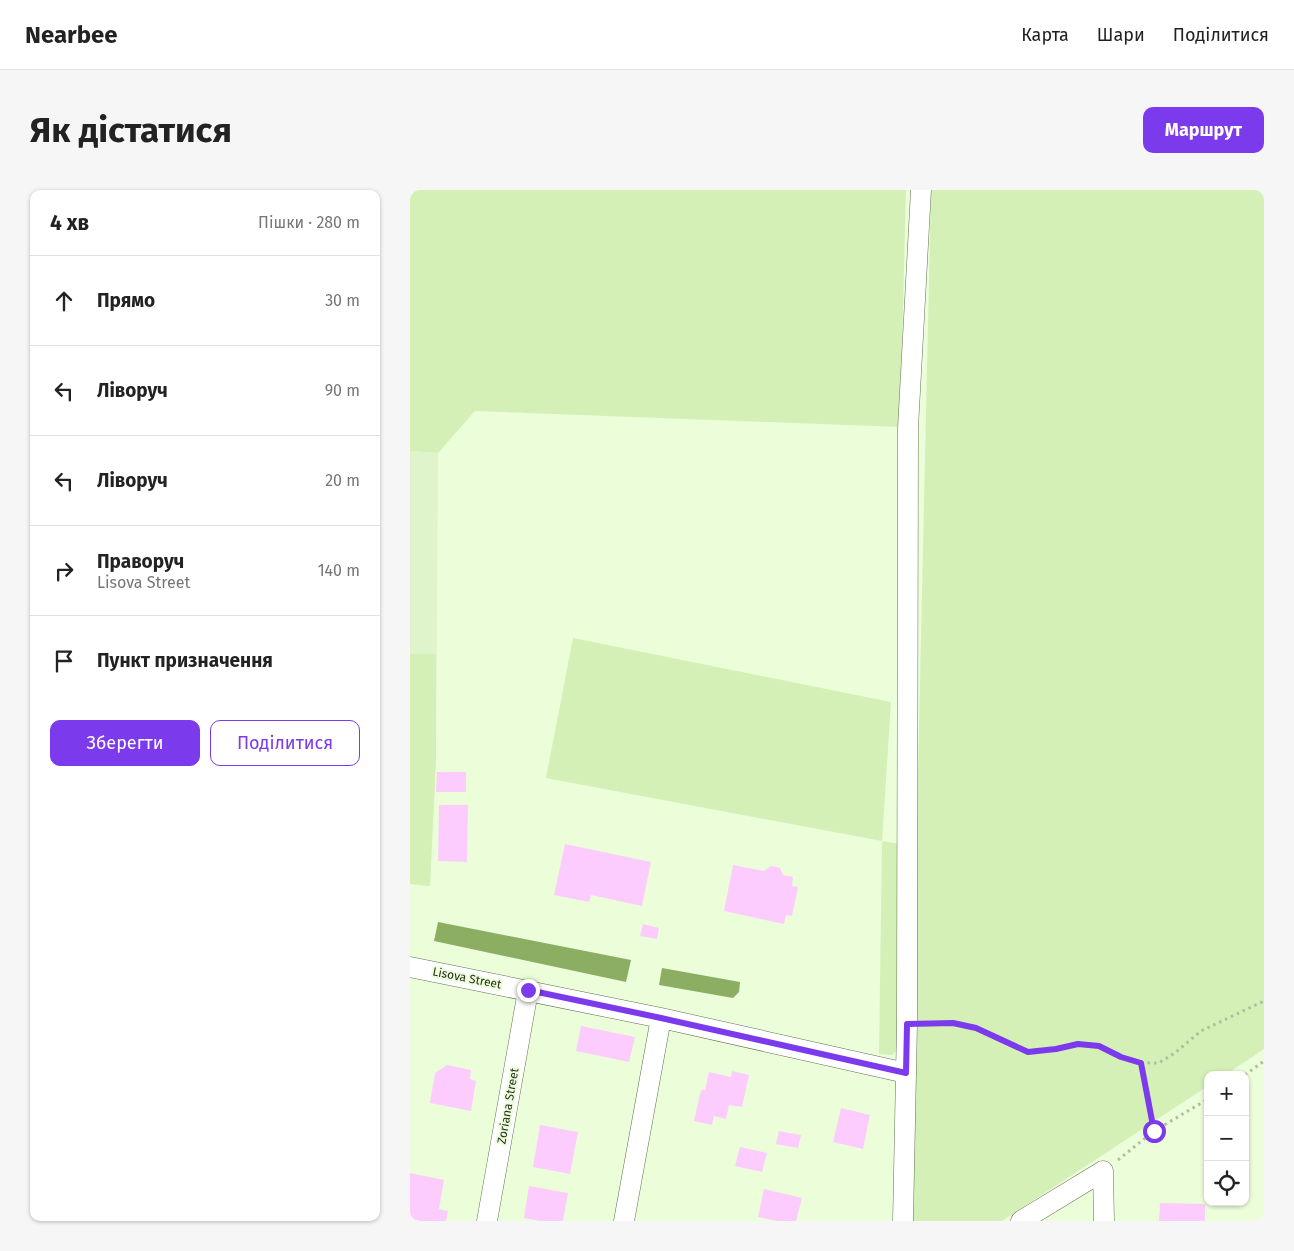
<!DOCTYPE html>
<html lang="uk">
<head>
<meta charset="utf-8">
<style>
  :root { --surface:#fff; --page:#f6f6f6; --text:#222; --muted:#767676; --line:#e0e0e0; --accent:#7c3aed }
  body { margin:0; font-family:"Fira Sans",sans-serif; background:var(--page); color:var(--text) }
  .controls { position:absolute; right:15px; bottom:15px; display:grid; overflow:hidden; border-radius:10px; box-shadow:0 1px 4px #0004 }
  .controls button { width:45px; height:45px; display:grid; place-items:center; padding:0; border:0; border-bottom:1px solid var(--line); background:var(--surface); color:var(--text); font:25px sans-serif }
  .stop { position:absolute; width:15px; height:15px; margin:-11px; border:4px solid #7c3aed; border-radius:50%; background:#fff }
  .stop.end { background:#7c3aed; border-color:#fff; box-shadow:0 1px 5px #0008 }
  .list { margin:0; padding:0; list-style:none }
  h2 { display:flex; justify-content:space-between; align-items:center; height:65px; margin:0; padding:0 20px; font-size:21px }
  h2 small { font-size:16px; font-weight:400; color:var(--muted) }
  .list li { display:grid; grid-template-columns:32px 1fr auto; gap:15px; align-items:center; box-sizing:border-box; height:90px; padding:0 20px; border-top:1px solid var(--line) }
  .list b { display:block; font-size:19px; white-space:nowrap }
  .list p { margin:0; font-size:16px; white-space:nowrap; color:var(--muted) }
  .list em { font-size:16px; font-style:normal; color:var(--muted) }
  .actions { display:flex; gap:10px; padding:15px 20px }
  .actions a { flex:1; padding:11px 0; border:1px solid var(--accent); border-radius:10px; text-align:center; font-size:18px; color:var(--accent) }
  .actions .main { background:var(--accent); color:#fff }
  .icon { flex:none; width:28px; height:28px; fill:none; stroke:currentColor; stroke-width:2; stroke-linecap:round; stroke-linejoin:round }
  .map { position:relative; flex:none; width:854px; height:1031px; overflow:hidden; border-radius:10px }
  header { display:flex; align-items:center; gap:30px; box-sizing:border-box; height:70px; padding:0 25px; background:var(--surface); border-bottom:1px solid var(--line) }
  header strong { font-size:24px }
  nav { display:flex; gap:28px; margin-inline-start:auto; font-size:18px }
  .intro { display:flex; align-items:center; justify-content:space-between; box-sizing:border-box; height:120px; padding:0 30px }
  h1 { margin:0; font-size:35px }
  .button { padding:12px 22px; border-radius:10px; background:var(--accent); color:#fff; font-size:18px; font-weight:700 }
  main { display:flex; gap:30px; padding:0 30px }
  aside { flex:1; background:var(--surface); border-radius:10px; box-shadow:0 1px 4px #0004 }
  .map>svg:first-child { display:block }
  .built { fill:#dff4ca }
  .green { fill:#d4f0b6 }
  .water { fill:#8cae63 }
  .building { fill:#fcccff }
  .lines { fill:none; stroke-linecap:round; stroke-linejoin:round }
  .minor-casing { stroke:#627152; stroke-width:21 }
  .path { stroke:#afbda0; stroke-width:3; stroke-dasharray:2.5 4; stroke-linecap:butt }
  .minor { stroke:#fff; stroke-width:20 }
  .route { stroke:#7c3aed; stroke-width:6 }
  .labels { text-anchor:middle; stroke-width:4; stroke-linejoin:round; paint-order:stroke }
  .street-label { font-size:12px; fill:#292f22; stroke:#ecfdda }
</style>
</head>
<body>
<header>
<strong>Nearbee</strong>
<nav><a>Карта</a><a>Шари</a><a>Поділитися</a></nav>
</header>
<div class="intro"><h1>Як дістатися</h1><a class="button">Маршрут</a></div>
<main>
<aside>
<h2>4 хв<small>Пішки · 280 m</small></h2>
<ul class="list">
<li><svg class="icon" aria-label="ahead" viewBox="0 0 24 24"><path d="M12 20V5M6 11l6-6 6 6"/></svg><div><b>Прямо</b></div><em>30 m</em></li>
<li><svg class="icon" aria-label="left" viewBox="0 0 24 24"><path d="M17 20v-9H6M10 6l-5 5 5 5"/></svg><div><b>Ліворуч</b></div><em>90 m</em></li>
<li><svg class="icon" aria-label="left" viewBox="0 0 24 24"><path d="M17 20v-9H6M10 6l-5 5 5 5"/></svg><div><b>Ліворуч</b></div><em>20 m</em></li>
<li><svg class="icon" aria-label="right" viewBox="0 0 24 24"><path d="M7 20v-9h11M14 6l5 5-5 5"/></svg><div><b>Праворуч</b><p>Lisova Street</p></div><em>140 m</em></li>
<li><svg class="icon" aria-label="arrive" viewBox="0 0 24 24"><path d="M6 21V4h12l-3 4 3 4H6"/></svg><div><b>Пункт призначення</b></div></li>
</ul>
<div class="actions"><a class="main">Зберегти</a><a>Поділитися</a></div>
</aside>
<div class="map">
<svg width="854" height="1031" viewBox="0 0 854 1031">
  <rect width="100%" height="100%" fill="#ecfdda"/>
  <!-- built -->
  <path class="built" d="M0 261 28 263 26 567 20 696 0 694Z"/>
  <!-- green -->
  <path class="green" d="M0 0H496L490 237 65 221 28 263 0 261Z
    M521 0H854V859L815 885H798V896L592 1031H498Z
    M163 448 481 512 472 651 490 654 488 860 482 865 469 864 472 651 136 588Z
    M0 464H26V567L20 696 0 694Z"/>
  <!-- water -->
  <path class="water" d="M28 732 221 770 216 792 24 751Z
    M252 778 330 792 329 802 323 808 249 795Z"/>
  <!-- building -->
  <path class="building" d="M27 582H56V602H26Z
    M29 615H58L57 672 28 671Z
    M155 654 241 672 232 716 181 705 179 712 144 705Z
    M323 675 354 681 361 676 370 678 373 685 383 687 382 696 388 697 382 726 376 725 374 734 314 721Z
    M233 734 249 738 247 749 230 746Z
    M171 836 225 847 219 872 166 861Z
    M37 875 61 880 60 889 66 891 61 921 20 913 25 883Z
    M322 881 339 885 332 917 319 915 316 929 304 926 302 935 284 931 291 900H295L299 882 321 887Z
    M431 918 460 925 453 959 423 952Z
    M130 935 168 942 160 984 123 977Z
    M369 941 391 945 388 958 366 954Z
    M330 957 357 963 352 982 325 976Z
    M0 983 34 990 29 1019 38 1021 36 1031H0Z
    M119 996 158 1003 153 1031H130L114 1028Z
    M354 999 392 1008 386 1031H367L348 1027Z
    M750 1013 795 1014V1031H749Z"/>
  <g class="lines">
    <!-- minor casing -->
    <g class="minor-casing">
      <path id="minor" d="M0 777 251 828 496 883
        M693 981 694 1031
        M77 1031 118 801
        M214 1031 251 828
        M493 1031 497 834 498 238 511 0
        M611 1031 693 981"/>
    </g>
    <!-- path -->
    <path class="path" d="M515 835 543 833 566 838 617 862 646 859 668 854 689 856 711 867 731 873 744 941
      M731 873H749L766 862 791 841 854 811
      M835 885 854 871
      M708 970 744 941 798 909"/>
    <!-- minor -->
    <use href="#minor" class="minor"/>
  </g>
  <g class="lines">
    <!-- route -->
    <path class="route" d="M118 800 251 828 496 883 497 834 543 833 566 838 618 862 646 859 668 854 689 856 711 867 731 873 744 941"/>
  </g>
  <g class="labels">
    <!-- street labels -->
    <g class="street-label">
      <text transform="translate(57 788) rotate(11)" y="4">Lisova Street</text>
      <text transform="translate(98 916) rotate(-80)" y="4">Zoriana Street</text>
    </g>
  </g>
</svg>
<div class="controls">
<button>+</button>
<button>−</button>
<button><svg class="icon" aria-label="locate" viewBox="0 0 24 24"><circle cx="12" cy="12" r="6"/><path d="M12 2v4M12 18v4M2 12h4M18 12h4"/></svg></button>
</div>
<div class="stop" style="left:744px;top:941px"></div>
<div class="stop end" style="left:118px;top:800px"></div>
</div>
</main>
</body>
</html>
